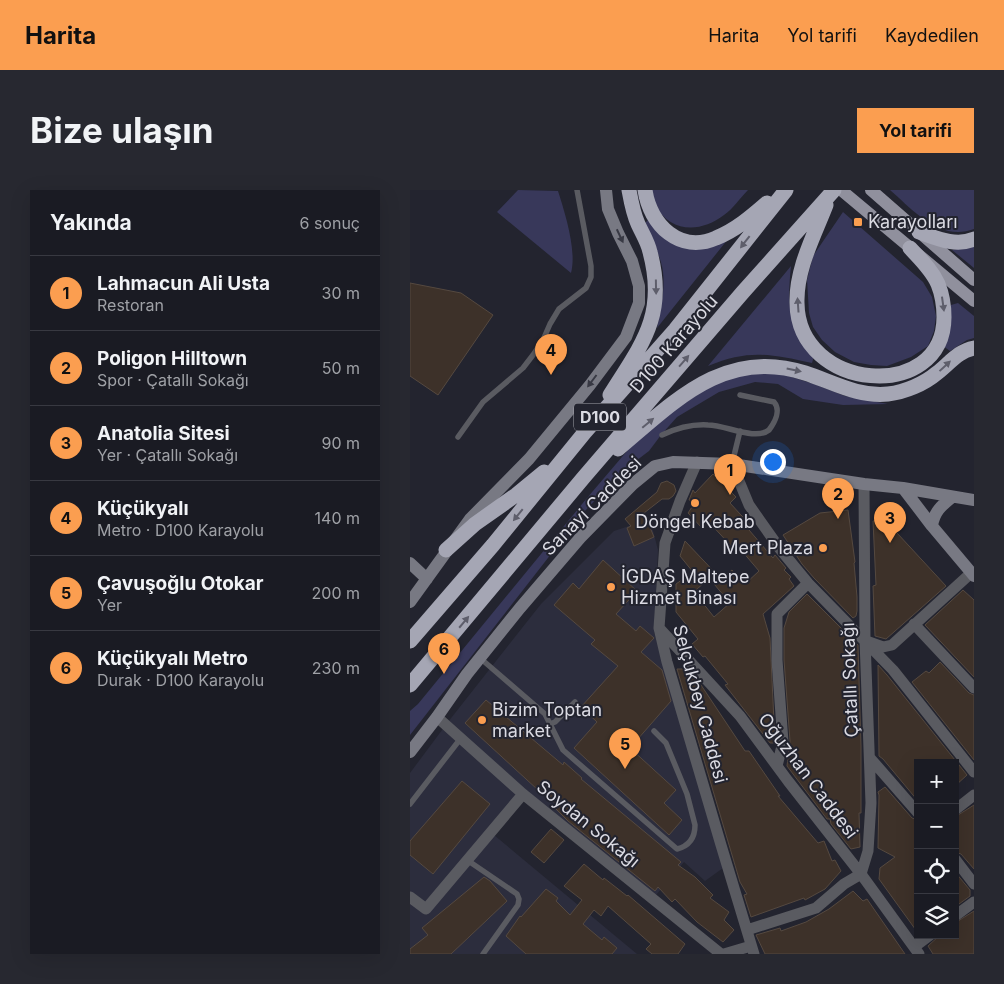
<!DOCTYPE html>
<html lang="tr">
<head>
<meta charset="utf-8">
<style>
  :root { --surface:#1a1b23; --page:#272830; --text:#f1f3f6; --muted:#9fa1a6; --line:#383941; --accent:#fb9e50 }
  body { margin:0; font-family:Inter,sans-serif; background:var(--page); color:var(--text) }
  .controls { position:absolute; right:15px; bottom:15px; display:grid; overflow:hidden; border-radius:0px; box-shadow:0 5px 20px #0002 }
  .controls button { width:45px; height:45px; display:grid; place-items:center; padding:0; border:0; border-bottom:1px solid var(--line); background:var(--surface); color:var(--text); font:25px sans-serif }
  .you { position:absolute; left:362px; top:271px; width:18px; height:18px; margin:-12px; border:4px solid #fff; border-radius:50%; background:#1a73e8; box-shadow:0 0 0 8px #1a73e833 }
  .badge { display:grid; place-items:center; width:32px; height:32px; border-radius:50%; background:var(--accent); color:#111; font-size:16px; font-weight:700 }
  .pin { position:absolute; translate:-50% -41px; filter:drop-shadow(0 1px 2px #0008) }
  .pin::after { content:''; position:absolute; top:26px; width:18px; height:15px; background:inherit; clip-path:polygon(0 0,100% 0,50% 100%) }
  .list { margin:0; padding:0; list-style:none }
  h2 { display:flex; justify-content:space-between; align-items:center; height:65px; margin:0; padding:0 20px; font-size:21px }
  h2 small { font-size:16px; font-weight:400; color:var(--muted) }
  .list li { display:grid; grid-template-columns:32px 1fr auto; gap:15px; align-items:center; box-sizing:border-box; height:75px; padding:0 20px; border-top:1px solid var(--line) }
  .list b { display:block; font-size:19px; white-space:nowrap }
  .list p { margin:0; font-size:16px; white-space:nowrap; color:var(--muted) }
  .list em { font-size:16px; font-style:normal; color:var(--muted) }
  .icon { flex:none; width:28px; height:28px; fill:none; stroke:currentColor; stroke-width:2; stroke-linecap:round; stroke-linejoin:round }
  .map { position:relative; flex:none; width:564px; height:764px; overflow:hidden; border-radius:0px }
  header { display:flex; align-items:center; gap:30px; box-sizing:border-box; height:70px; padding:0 25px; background:var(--accent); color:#111 }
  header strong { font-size:24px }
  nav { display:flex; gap:28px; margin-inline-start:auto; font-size:18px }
  .intro { display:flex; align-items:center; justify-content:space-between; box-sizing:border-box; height:120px; padding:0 30px }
  h1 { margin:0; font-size:35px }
  .button { padding:12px 22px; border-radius:0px; background:var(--accent); color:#111; font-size:18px; font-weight:700 }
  main { display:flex; gap:30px; padding:0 30px }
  aside { flex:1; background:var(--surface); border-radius:0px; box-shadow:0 5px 20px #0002 }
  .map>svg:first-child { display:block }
  .built { fill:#2c2d3d }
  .green { fill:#38385a }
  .building { fill:#3d3129; stroke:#554940; fill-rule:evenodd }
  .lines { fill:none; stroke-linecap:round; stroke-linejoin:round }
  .lane { stroke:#5a5b61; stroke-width:5.5 }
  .street { stroke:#5a5b61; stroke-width:11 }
  .secondary { stroke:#787983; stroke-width:12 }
  .primary { stroke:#90909d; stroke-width:12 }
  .highway { stroke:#a5a6b4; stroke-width:15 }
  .oneway { fill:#383944 }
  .oneway2 { fill:#5e5e6b }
  .poi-dot { fill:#fb9e50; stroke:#23242f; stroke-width:2 }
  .labels { text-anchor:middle; stroke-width:4; stroke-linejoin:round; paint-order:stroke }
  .shield { fill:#23242f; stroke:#a4a4ad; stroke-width:1 }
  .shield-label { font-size:16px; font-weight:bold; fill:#dbdbe3 }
  .poi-label { font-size:18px; fill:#dbdbe3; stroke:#23242f; text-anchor:start }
  .street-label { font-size:18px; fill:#dbdbe3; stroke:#23242f }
</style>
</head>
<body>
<header>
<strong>Harita</strong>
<nav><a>Harita</a><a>Yol tarifi</a><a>Kaydedilen</a></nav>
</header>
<div class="intro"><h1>Bize ulaşın</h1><a class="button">Yol tarifi</a></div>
<main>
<aside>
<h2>Yakında<small>6 sonuç</small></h2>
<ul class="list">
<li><span class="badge">1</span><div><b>Lahmacun Ali Usta</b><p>Restoran</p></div><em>30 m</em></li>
<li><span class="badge">2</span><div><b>Poligon Hilltown</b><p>Spor · Çatallı Sokağı</p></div><em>50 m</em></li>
<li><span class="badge">3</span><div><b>Anatolia Sitesi</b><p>Yer · Çatallı Sokağı</p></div><em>90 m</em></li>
<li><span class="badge">4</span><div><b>Küçükyalı</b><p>Metro · D100 Karayolu</p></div><em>140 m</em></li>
<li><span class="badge">5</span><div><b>Çavuşoğlu Otokar</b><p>Yer</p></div><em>200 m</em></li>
<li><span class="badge">6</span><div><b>Küçükyalı Metro</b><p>Durak · D100 Karayolu</p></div><em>230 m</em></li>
</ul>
</aside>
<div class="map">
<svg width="564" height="764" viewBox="0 0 564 764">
  <rect width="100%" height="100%" fill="#23242f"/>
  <!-- built -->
  <path class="built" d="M240 329 248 360 244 442 313 678 295 691 274 672 246 705 118 604 84 645 227 764H0V583L38 532 131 414 204 341Z"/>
  <!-- green -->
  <path class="green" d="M108 0 148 1C155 23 167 61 161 83L87 22Z
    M241 0H338C330 8 323 19 314 25 291 43 260 43 245 15 243 11 242 5 241 0Z
    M480 0H564V39C530 52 503 20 480 0Z
    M433 22 513 92 522 107 526 126 524 141 518 156 501 167 477 176 461 175 444 172 425 162 412 150 403 137 399 123 397 90 403 66Z
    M238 30 252 44 318 49 247 138C251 120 255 100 253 82 251 65 241 49 233 35Z
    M564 55V78L542 60Z
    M381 76C377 116 378 135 404 166L402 173C360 164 339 159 298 176Z
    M548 113 564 126V148L557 150 540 161 533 156 540 137 541 115Z
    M347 182 375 185 404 194 435 206 478 214 433 215 393 209 368 194 345 192 309 202 267 227 251 245 239 261 214 280 173 323 0 545V521L8 514 177 308 223 254 260 222 298 198 322 187Z"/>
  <!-- building -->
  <path class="building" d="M0 93 51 103 83 125 28 205 0 186Z
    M303 284 326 307 320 313 342 337 339 340 363 368 365 365 376 378 374 380 381 387 379 389 384 396 353 424 360 448 365 553H360L315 495 318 494 295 466 293 467 282 454 288 449 266 422V394L283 382 270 366 275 351 311 389 322 380 335 394 349 381 326 354 322 357 298 331 292 338 278 323 284 314 279 310 283 300 285 303ZM299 388 320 413 304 427 284 402Z
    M257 291 264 295 266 301 263 306 259 309H252L234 323 244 347 224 356 217 338 221 336 215 329 247 302 251 293Z
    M438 320 445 372 444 373 447 407V421L446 426 443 428 404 388 392 374 373 345 410 323Z
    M475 330 536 396 476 449 465 446 463 396 466 395 463 331Z
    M193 370 227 401 206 424 226 441 230 436 244 448 231 462 252 480 261 511 220 558 266 600 254 613 272 630 259 645 164 558 187 532 171 517 208 476 181 454 185 450 144 415 163 393 169 399Z
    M553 400 564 410V487L515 435Z
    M397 404 448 455 451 556V623H449L450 657 441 659 421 634 420 629H417L377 576 380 551 374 470V438L379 422Z
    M530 472 559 503 564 505V570L502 492 516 481 519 483Z
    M468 475 477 485 557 585 545 596V573H508V611L473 569 469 566Z
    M267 479H277L291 495 335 561H339L370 606H368L408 653 414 651 422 671 425 670 431 681 415 699 395 710 394 708 341 727 334 705 337 704 330 692Z
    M76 510 153 575 154 572 172 588 171 589 271 672 268 675 285 687 303 705 300 708 319 722 314 730 324 740 313 752 287 732 265 709 262 712 248 697 245 701 158 631 146 619 148 616 130 599 128 600 55 533Z
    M52 591 80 614 23 684 0 665V651Z
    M475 597 502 628 508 630V743L469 689 470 678 485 667 468 658 469 605 468 602Z
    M564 615V679L551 664 545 662V627Z
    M141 639 154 650 134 673 121 662Z
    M174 674 193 690 194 688 217 706 218 705 275 754 268 764H242L236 759 241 754 198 716 191 726 184 720 173 734 192 750 194 747 207 758 202 764H116L96 746 110 726 111 727 136 699 148 708 146 711 160 725 172 710 154 696Z
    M545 682 560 700V706L549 714 545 708Z
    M74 687 80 691 97 711 41 764H0V759L18 745 12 738Z
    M443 701 453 711 457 709 495 764H355L346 745 370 738 371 741 396 732 419 719Z
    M564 721V764H523L518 756 530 745H545V733Z"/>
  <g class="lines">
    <!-- lane -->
    <path class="lane" d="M252 245C267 238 282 234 298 235 316 235 345 251 359 240 365 232 371 220 364 212L330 205
      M48 247 73 212 113 178 123 165 133 150 140 134 149 119 176 98 181 87V76L167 0
      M322 274 330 241
      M70 468 135 524 153 560 267 659C279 656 285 648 285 635L277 604 256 553 244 541
      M140 534 145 532 165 512
      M0 614 51 548
      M57 670 107 704 109 709 108 715 73 764"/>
    <!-- street -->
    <path class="street" d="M287 272 270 311 255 353 249 438 257 472 311 655 344 764
      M322 274 339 315 370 359 398 393 483 480 564 582
      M504 434 564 498
      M250 439 330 526 378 591 451 684 509 764
      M459 452 473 457 482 455 561 383
      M27 527 113 604 311 764
      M460 568 508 623
      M367 576 373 552 367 470V424L398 393
      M545 620 564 605
      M545 669 564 694
      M0 707 16 719 113 604
      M545 726 564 712
      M337 740 406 718 434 694 451 684 458 661 461 613 455 450 454 294
      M504 757 520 745
      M314 764 341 756"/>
    <!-- secondary -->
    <path class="secondary" d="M493 298 522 336 564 386
      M522 336C524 322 531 316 542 307
      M0 373 17 389
      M0 412 60 329 119 269 180 195 216 147 229 113V96L222 71 208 43 198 19 196 0
      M0 562 27 527 57 484 110 418 170 348 223 294 245 276 263 272 322 274 454 294 493 298 564 310"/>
    <!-- primary -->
    <path class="primary" d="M431 0 564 111
      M461 0 564 90"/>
    <!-- highway -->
    <path class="highway" d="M235 0C240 35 270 64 306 48 326 40 342 26 357 13
      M416 15C404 46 386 79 387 113 388 202 534 213 534 127 534 116 532 104 528 94 522 80 510 69 500 58
      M509 42C526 48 546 57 564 49
      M200 205C232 154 257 125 240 62 238 52 232 43 228 34 223 23 221 11 219 0
      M208 259C264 212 315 157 395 183 423 192 447 207 478 204 495 202 514 194 527 183 539 174 548 161 564 158
      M36 360 65 334 106 305 134 282
      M0 451 83 355 175 242 265 140 376 0
      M0 495 174 287 333 102 424 0"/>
  </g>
  <!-- one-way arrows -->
  <defs><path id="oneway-solid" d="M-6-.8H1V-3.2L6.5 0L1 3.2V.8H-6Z" transform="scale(1.25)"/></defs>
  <g class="oneway">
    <use href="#oneway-solid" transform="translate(210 46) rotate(65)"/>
    <use href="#oneway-solid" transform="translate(182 191) rotate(127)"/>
  </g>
  <g class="oneway2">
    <use href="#oneway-solid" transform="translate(335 52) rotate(128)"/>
    <use href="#oneway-solid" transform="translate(246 97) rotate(89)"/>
    <use href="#oneway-solid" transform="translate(533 114) rotate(82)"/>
    <use href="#oneway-solid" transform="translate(388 115) rotate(-94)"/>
    <use href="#oneway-solid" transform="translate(274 171) rotate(-49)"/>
    <use href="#oneway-solid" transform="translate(535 176) rotate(-43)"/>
    <use href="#oneway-solid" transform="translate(384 180) rotate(12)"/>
    <use href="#oneway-solid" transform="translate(238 233) rotate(-40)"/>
    <use href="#oneway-solid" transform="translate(108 325) rotate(129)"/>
    <use href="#oneway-solid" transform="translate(54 432) rotate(-50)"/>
  </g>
  <!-- markers -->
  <g class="poi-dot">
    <rect x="443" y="27" width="10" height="10" rx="2.5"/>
    <circle cx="285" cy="313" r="5"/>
    <circle cx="413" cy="358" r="5"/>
    <circle cx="201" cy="397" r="5"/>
    <circle cx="72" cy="530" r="5"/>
  </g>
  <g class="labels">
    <!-- shield labels -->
    <rect class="shield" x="164" y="213.5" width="52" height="27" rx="4"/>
    <g class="shield-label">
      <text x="190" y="233">D100</text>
    </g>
    <!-- poi labels -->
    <g class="poi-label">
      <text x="458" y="38">Karayolları</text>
      <text x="285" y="338" text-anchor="middle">Döngel Kebab</text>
      <text x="403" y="364" text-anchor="end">Mert Plaza</text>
      <text x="211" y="393">İGDAŞ Maltepe<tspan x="211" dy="21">Hizmet Binası</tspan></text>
      <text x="82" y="526">Bizim Toptan<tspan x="82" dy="21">market</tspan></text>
    </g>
    <!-- street labels -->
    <g class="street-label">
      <text transform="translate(264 154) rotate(-49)" y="6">D100 Karayolu</text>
      <text transform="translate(182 316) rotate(-45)" y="6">Sanayi Caddesi</text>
      <text transform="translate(440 490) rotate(-92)" y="6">Çatallı Sokağı</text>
      <text transform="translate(290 514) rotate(75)" y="6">Selçukbey Caddesi</text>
      <text transform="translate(398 586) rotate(53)" y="6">Oğuzhan Caddesi</text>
      <text transform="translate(178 634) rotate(39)" y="6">Soydan Sokağı</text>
    </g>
  </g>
</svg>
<div class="controls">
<button>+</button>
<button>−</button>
<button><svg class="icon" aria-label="locate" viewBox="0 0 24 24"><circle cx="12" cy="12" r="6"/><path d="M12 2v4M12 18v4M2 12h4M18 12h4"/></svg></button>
<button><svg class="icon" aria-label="layers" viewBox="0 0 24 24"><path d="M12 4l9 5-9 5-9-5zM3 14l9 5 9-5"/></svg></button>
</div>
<div class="you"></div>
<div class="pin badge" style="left:320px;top:305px">1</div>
<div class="pin badge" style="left:428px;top:329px">2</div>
<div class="pin badge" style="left:480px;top:353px">3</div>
<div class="pin badge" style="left:141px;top:185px">4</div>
<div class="pin badge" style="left:215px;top:579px">5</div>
<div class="pin badge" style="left:34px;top:484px">6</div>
</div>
</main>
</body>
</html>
